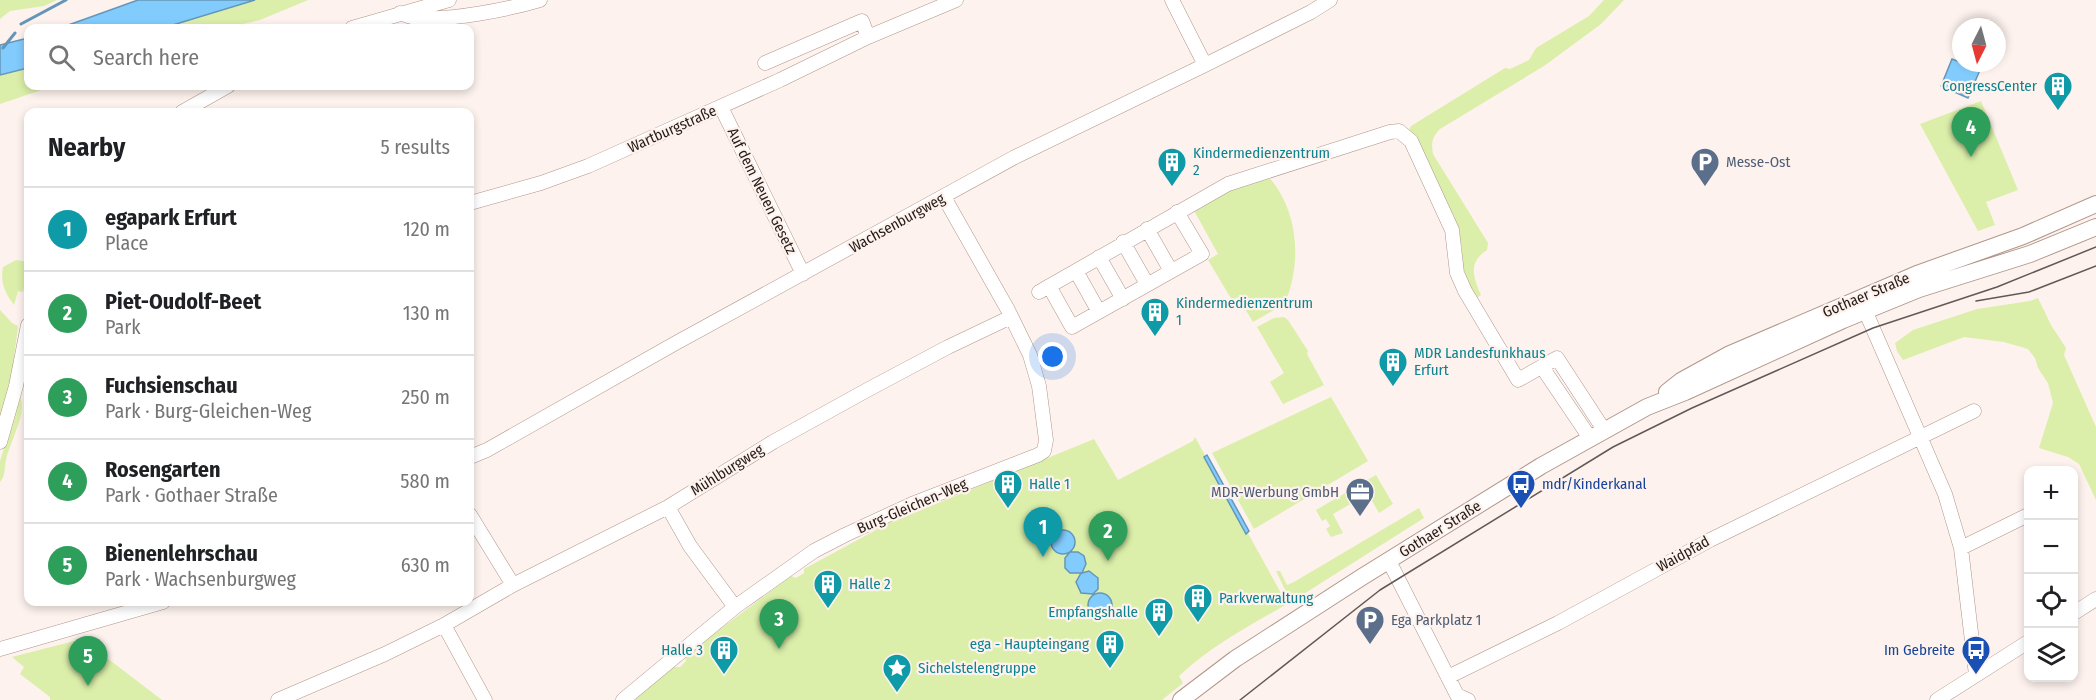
<!DOCTYPE html>
<html lang="en">
<head>
<meta charset="utf-8">
<style>
  :root { --surface:#fff; --page:#f2f2f2; --text:#202124; --muted:#757577; --line:#e0e0e0; --accent:#a54302 }
  body { margin:0; font-family:"Fira Sans Condensed",sans-serif; background:var(--page); color:var(--text) }
  .controls { position:absolute; right:18px; bottom:18px; display:grid; overflow:hidden; border-radius:12px; box-shadow:0 3px 9px #0003 }
  .controls button { width:54px; height:54px; display:grid; place-items:center; padding:0; border:0; border-bottom:2px solid var(--line); background:var(--surface); color:var(--text); font:30px sans-serif }
  .compass { position:absolute; left:1952px; top:18px; width:54px; height:54px; border-radius:50%; background:var(--surface); box-shadow:0 3px 9px #0003; rotate:186deg }
  .you { position:absolute; left:1053px; top:357px; width:21px; height:21px; margin:-15px; border:4px solid #fff; border-radius:50%; background:#1a73e8; box-shadow:0 0 0 9px #1a73e833 }
  .badge { display:grid; place-items:center; width:39px; height:39px; border-radius:50%; background:var(--accent); color:#fff; font-size:20px; font-weight:700 }
  .pin { position:absolute; translate:-50% -50px; filter:drop-shadow(0 2px 3px #0008) }
  .pin::after { content:''; position:absolute; top:32px; width:21px; height:18px; background:inherit; clip-path:polygon(0 0,100% 0,50% 100%) }
  .list { margin:0; padding:0; list-style:none }
  h2 { display:flex; justify-content:space-between; align-items:center; height:78px; margin:0; padding:0 24px; font-size:26px }
  h2 small { font-size:20px; font-weight:400; color:var(--muted) }
  .list li { display:grid; grid-template-columns:39px 1fr auto; gap:18px; align-items:center; box-sizing:border-box; height:84px; padding:0 24px; border-top:2px solid var(--line) }
  .list b { display:block; font-size:22px; white-space:nowrap }
  .list p { margin:0; font-size:20px; white-space:nowrap; color:var(--muted) }
  .list em { font-size:20px; font-style:normal; color:var(--muted) }
  .icon { flex:none; width:33px; height:33px; fill:none; stroke:currentColor; stroke-width:2; stroke-linecap:round; stroke-linejoin:round }
  .map { position:relative; flex:none; width:2096px; height:700px; overflow:hidden }
  .search { position:absolute; background:var(--surface); box-shadow:0 3px 9px #0003; left:24px; top:24px; width:450px; height:66px; display:flex; align-items:center; gap:15px; box-sizing:border-box; padding:0 21px; border-radius:12px; color:var(--muted); font-size:22px }
  .panel { position:absolute; background:var(--surface); box-shadow:0 3px 9px #0003; left:24px; top:108px; width:450px; height:498px; border-radius:12px }
  .map>svg:first-child { display:block }
  .green { fill:#dbefaa }
  .water { fill:#81cbfd; stroke:#6596b8; stroke-width:1.5 }
  .lines { fill:none; stroke-linecap:round; stroke-linejoin:round }
  .stream { stroke:#6596b8; stroke-width:3 }
  .minor-casing { stroke:#b1968a; stroke-width:15 }
  .major-casing { stroke:#b1968a; stroke-width:18 }
  .minor { stroke:#fff; stroke-width:14 }
  .major { stroke:#fff; stroke-width:16 }
  .tram { stroke:#635853; stroke-width:1.5 }
  .labels { text-anchor:middle; stroke-width:4.5; stroke-linejoin:round; paint-order:stroke }
  .culture-label { font-size:15px; fill:#0d838f; stroke:#fdf2ed; text-anchor:start }
  .street-label { font-size:15px; fill:#251b16; stroke:#fdf2ed }
  .service-label { font-size:15px; fill:#4e5e75; stroke:#fdf2ed; text-anchor:start }
  .transit-label { font-size:15px; fill:#164399; stroke:#fdf2ed; text-anchor:start }
</style>
</head>
<body>
<div class="map">
<svg width="2096" height="700" viewBox="0 0 2096 700">
  <rect width="100%" height="100%" fill="#fdf2ed"/>
  <!-- green -->
  <path class="green" d="M0 0H57L44 6 10 11 0 19Z
    M255 0H308L260 20 225 28H163Z
    M1604 0H1624L1601 24 1544 66 1440 129C1432 137 1431 143 1433 154L1488 243 1487 250C1468 262 1473 277 1481 295L1475 299 1461 266 1462 247 1454 216 1411 134 1409 130 1411 126 1505 68 1510 69 1529 60 1536 48 1589 16Z
    M28 68V86H53L0 104V75Z
    M1981 101 2018 190 1986 202 1995 225 1978 231 1920 124Z
    M1268 176C1298 210 1302 259 1286 301L1283 305 1253 322 1238 297 1232 300 1208 260 1218 254 1192 207 1210 198Z
    M16 260 28 262V271L23 292 18 291 14 305C5 293 0 283 3 267Z
    M2038 298 2051 325 2066 348 2064 355 2096 427V500L2079 464 2068 457 2039 448 2053 403 2048 383 2038 368 2035 358 2028 349 2004 342 1964 337 1903 360 1897 351 1895 343 1913 330 1977 309 2030 301Z
    M0 310 12 323 18 326 11 380 0 421Z
    M1284 317 1288 320 1308 351 1307 354 1324 385 1283 404 1270 382 1284 373 1257 327 1274 318Z
    M20 397C28 411 9 444 6 460 4 469 6 475 0 482V461Z
    M1331 397 1368 461 1254 529 1212 453Z
    M1195 437 1287 604C1249 626 1211 646 1179 676L1183 683 1162 700H635L673 667H680L686 661V655L791 576 796 578 804 573V569L887 524 1094 439 1118 480 1193 441Z
    M1376 475 1393 504 1379 513 1368 494 1333 514 1343 533 1331 537 1326 529 1330 526 1326 519 1322 521 1316 510Z
    M1419 508 1424 518 1291 602 1276 571H1280L1287 585 1294 582Z
    M82 639 162 700H50V697L20 674 24 667 12 657Z"/>
  <!-- water -->
  <path class="water" d="M138 0H255L163 28H60Z
    M28 38V68L0 75V45Z
    M1952 59 1980 70 1968 98 1941 86Z
    M1207 455 1249 531 1246 534 1204 457Z
    M1051 542a12 12 0 1 1 24 0a12 12 0 1 1-24 0Z
    M1070 552H1078L1084 556 1086 564 1082 573 1089 571 1098 578V589L1093 594 1081 593 1076 582 1081 573H1070L1065 568V558Z
    M1088 605a12 12 0 1 1 24 0a12 12 0 1 1-24 0Z"/>
  <g class="lines">
    <!-- stream -->
    <path class="stream" d="M21 24 66 0
      M3 48 15 33"/>
    <!-- minor casing -->
    <g class="minor-casing">
      <path id="minor" d="M1172 0 1205 65
        M400 13C406 15 412 18 418 18 450 21 510 9 540 0
        M352 28 449 0
        M765 63 862 21 868 37
        M721 107 803 274
        M182 112 228 86
        M470 203 541 183 588 166 780 80 868 37 956 0
        M1147 229 1171 271
        M1123 242 1147 284
        M1099 257 1123 299
        M1076 271 1099 312
        M1049 286 1072 327 1202 254 1177 212
        M1039 292 1228 184 1390 132 1399 131 1411 141 1452 230 1457 273 1465 291 1518 380 1557 358 1604 430
        M1861 301 1945 494 1961 548 1976 675
        M1542 367 1590 438
        M0 442 16 386 28 325
        M470 457 487 450 674 344 1015 157 1205 65 1311 12 1330 0
        M668 507 690 546 735 607
        M470 515 513 585
        M1961 548 2028 515
        M1389 561 1457 695 1468 700
        M2074 613 2096 599
        M444 625 485 700
        M0 649 163 602
        M1448 677 1558 623 1710 540 1974 411
        M278 700 385 654 444 625 513 585 668 507 773 442 869 389 948 347 1011 317
        M623 700 735 607 814 551 845 535 912 504 1038 455 1044 451 1046 440 1039 386 1030 355 1008 310 944 197
        M1937 700 2028 642"/>
    </g>
    <!-- major casing -->
    <g class="major-casing">
      <path id="major" d="M1667 392 1681 381 1730 354 1917 274 2023 236 2096 204
        M1181 700 1235 659 1362 577 1541 466 1647 407 1685 392 1843 320 1919 289 2030 254 2096 227"/>
    </g>
    <!-- minor -->
    <use href="#minor" class="minor"/>
    <!-- major -->
    <use href="#major" class="major"/>
    <!-- tram -->
    <path class="tram" d="M1976 301 2029 292 2096 266
      M1240 700 1380 590 1613 447 1692 408 1873 328 1997 287 2096 247"/>
  </g>
  <!-- icons -->
  <defs>
    <g id="building-pin" transform="scale(1.5)"><path d="M0 17L-7.5 6A9.5 9.5 0 1 1 7.5 6Z" fill="#0f9aa8" stroke="#fdf2ed"/><path d="M-4-6H4V6H1V3H-1V6H-4ZM-2.5-4.3h1.7v1.8h-1.7ZM.8-4.3h1.7v1.8H.8ZM-2.5-1h1.7V.8h-1.7ZM.8-1h1.7V.8H.8Z" fill="#fff"/></g>
    <g id="parking-pin" transform="scale(1.5)"><path d="M0 17L-7.5 6A9.5 9.5 0 1 1 7.5 6Z" fill="#5c6f8a" stroke="#fdf2ed"/><path d="M-3.5-5.5H1a3.5 3.5 0 0 1 0 7H-1V5.5H-3.5ZM-1-3.4V-.6H.8a1.4 1.4 0 0 0 0-2.8Z" fill="#fff"/></g>
    <g id="bus-pin" transform="scale(1.5)"><path d="M0 17L-7.5 6A9.5 9.5 0 1 1 7.5 6Z" fill="#1a4fb4" stroke="#fdf2ed"/><path d="M-5-6H5V4H4V6H2V4H-2V6H-4V4H-5ZM-3.5-4V0h7V-4ZM-3.5 1.2v1.5H-2V1.2ZM2 1.2v1.5H3.5V1.2Z" fill="#fff"/></g>
    <g id="office-pin" transform="scale(1.5)"><path d="M0 17L-7.5 6A9.5 9.5 0 1 1 7.5 6Z" fill="#5c6f8a" stroke="#fdf2ed"/><path d="M-6-3h4V-5.5h4V-3h4V5H-6ZM-1-4.5V-3h2v-1.5ZM-6 0V1H6V0Z" fill="#fff"/></g>
    <g id="sight-pin" transform="scale(1.5)"><path d="M0 17L-7.5 6A9.5 9.5 0 1 1 7.5 6Z" fill="#0f9aa8" stroke="#fdf2ed"/><path d="M0-6L1.8-2.2L6-1.7L2.9 1.2L3.7 5.4L0 3.3L-3.7 5.4L-2.9 1.2L-6-1.7L-1.8-2.2Z" fill="#fff"/></g>
  </defs>
  <g fill-rule="evenodd">
    <use href="#building-pin" x="2058" y="86"/>
    <use href="#building-pin" x="1172" y="162"/>
    <use href="#parking-pin" x="1705" y="162"/>
    <use href="#building-pin" x="1155" y="312"/>
    <use href="#building-pin" x="1393" y="362"/>
    <use href="#building-pin" x="1008" y="484"/>
    <use href="#bus-pin" x="1521" y="484"/>
    <use href="#office-pin" x="1360" y="492"/>
    <use href="#building-pin" x="828" y="584"/>
    <use href="#building-pin" x="1198" y="598"/>
    <use href="#building-pin" x="1159" y="612"/>
    <use href="#parking-pin" x="1370" y="620"/>
    <use href="#building-pin" x="1110" y="644"/>
    <use href="#building-pin" x="724" y="650"/>
    <use href="#bus-pin" x="1976" y="650"/>
    <use href="#sight-pin" x="897" y="668"/>
  </g>
  <g class="labels">
    <!-- culture labels -->
    <g class="culture-label">
      <text x="2037" y="91" text-anchor="end">CongressCenter</text>
      <text x="1193" y="158">Kindermedienzentrum<tspan x="1193" dy="17">2</tspan></text>
      <text x="1176" y="308">Kindermedienzentrum<tspan x="1176" dy="17">1</tspan></text>
      <text x="1414" y="358">MDR Landesfunkhaus<tspan x="1414" dy="17">Erfurt</tspan></text>
      <text x="1029" y="489">Halle 1</text>
      <text x="849" y="589">Halle 2</text>
      <text x="1219" y="603">Parkverwaltung</text>
      <text x="1138" y="617" text-anchor="end">Empfangshalle</text>
      <text x="1089" y="649" text-anchor="end">ega - Haupteingang</text>
      <text x="703" y="655" text-anchor="end">Halle 3</text>
      <text x="918" y="673">Sichelstelengruppe</text>
    </g>
    <!-- street labels -->
    <g class="street-label">
      <text transform="translate(672 129) rotate(-24)" y="5">Wartburgstraße</text>
      <text transform="translate(762 191) rotate(64)" y="5">Auf dem Neuen Gesetz</text>
      <text transform="translate(897 223) rotate(-29)" y="5">Wachsenburgweg</text>
      <text transform="translate(1866 295) rotate(-23)" y="5">Gothaer Straße</text>
      <text transform="translate(727 470) rotate(-32)" y="5">Mühlburgweg</text>
      <text transform="translate(912 506) rotate(-23)" y="5">Burg-Gleichen-Weg</text>
      <text transform="translate(1440 529) rotate(-32)" y="5">Gothaer Straße</text>
      <text transform="translate(1683 554) rotate(-29)" y="5">Waidpfad</text>
    </g>
    <!-- service labels -->
    <g class="service-label">
      <text x="1726" y="167">Messe-Ost</text>
      <text x="1339" y="497" text-anchor="end">MDR-Werbung GmbH</text>
      <text x="1391" y="625">Ega Parkplatz 1</text>
    </g>
    <!-- transit labels -->
    <g class="transit-label">
      <text x="1542" y="489">mdr/Kinderkanal</text>
      <text x="1955" y="655" text-anchor="end">Im Gebreite</text>
    </g>
  </g>
</svg>
<div class="controls">
<button>+</button>
<button>−</button>
<button><svg class="icon" aria-label="locate" viewBox="0 0 24 24"><circle cx="12" cy="12" r="6"/><path d="M12 2v4M12 18v4M2 12h4M18 12h4"/></svg></button>
<button><svg class="icon" aria-label="layers" viewBox="0 0 24 24"><path d="M12 4l9 5-9 5-9-5zM3 14l9 5 9-5"/></svg></button>
</div>
<svg class="compass" viewBox="-18 -18 36 36"><path d="M0-13l5 13h-10z" fill="#e53935"/><path d="M0 13l5-13h-10z" fill="#757577"/></svg>
<div class="you"></div>
<div class="pin badge" style="left:1043px;top:557px;background:#0f9aa8">1</div>
<div class="pin badge" style="left:1108px;top:561px;background:#2e9e5b">2</div>
<div class="pin badge" style="left:779px;top:649px;background:#2e9e5b">3</div>
<div class="pin badge" style="left:1971px;top:157px;background:#2e9e5b">4</div>
<div class="pin badge" style="left:88px;top:686px;background:#2e9e5b">5</div>
<div class="search"><svg class="icon" aria-label="search" viewBox="0 0 24 24"><circle cx="10" cy="10" r="6"/><path d="M15 15l6 6"/></svg>Search here</div>
<section class="panel">
<h2>Nearby<small>5 results</small></h2>
<ul class="list">
<li><span class="badge" style="background:#0f9aa8">1</span><div><b>egapark Erfurt</b><p>Place</p></div><em>120 m</em></li>
<li><span class="badge" style="background:#2e9e5b">2</span><div><b>Piet-Oudolf-Beet</b><p>Park</p></div><em>130 m</em></li>
<li><span class="badge" style="background:#2e9e5b">3</span><div><b>Fuchsienschau</b><p>Park · Burg-Gleichen-Weg</p></div><em>250 m</em></li>
<li><span class="badge" style="background:#2e9e5b">4</span><div><b>Rosengarten</b><p>Park · Gothaer Straße</p></div><em>580 m</em></li>
<li><span class="badge" style="background:#2e9e5b">5</span><div><b>Bienenlehrschau</b><p>Park · Wachsenburgweg</p></div><em>630 m</em></li>
</ul>
</section>
</div>
</body>
</html>
